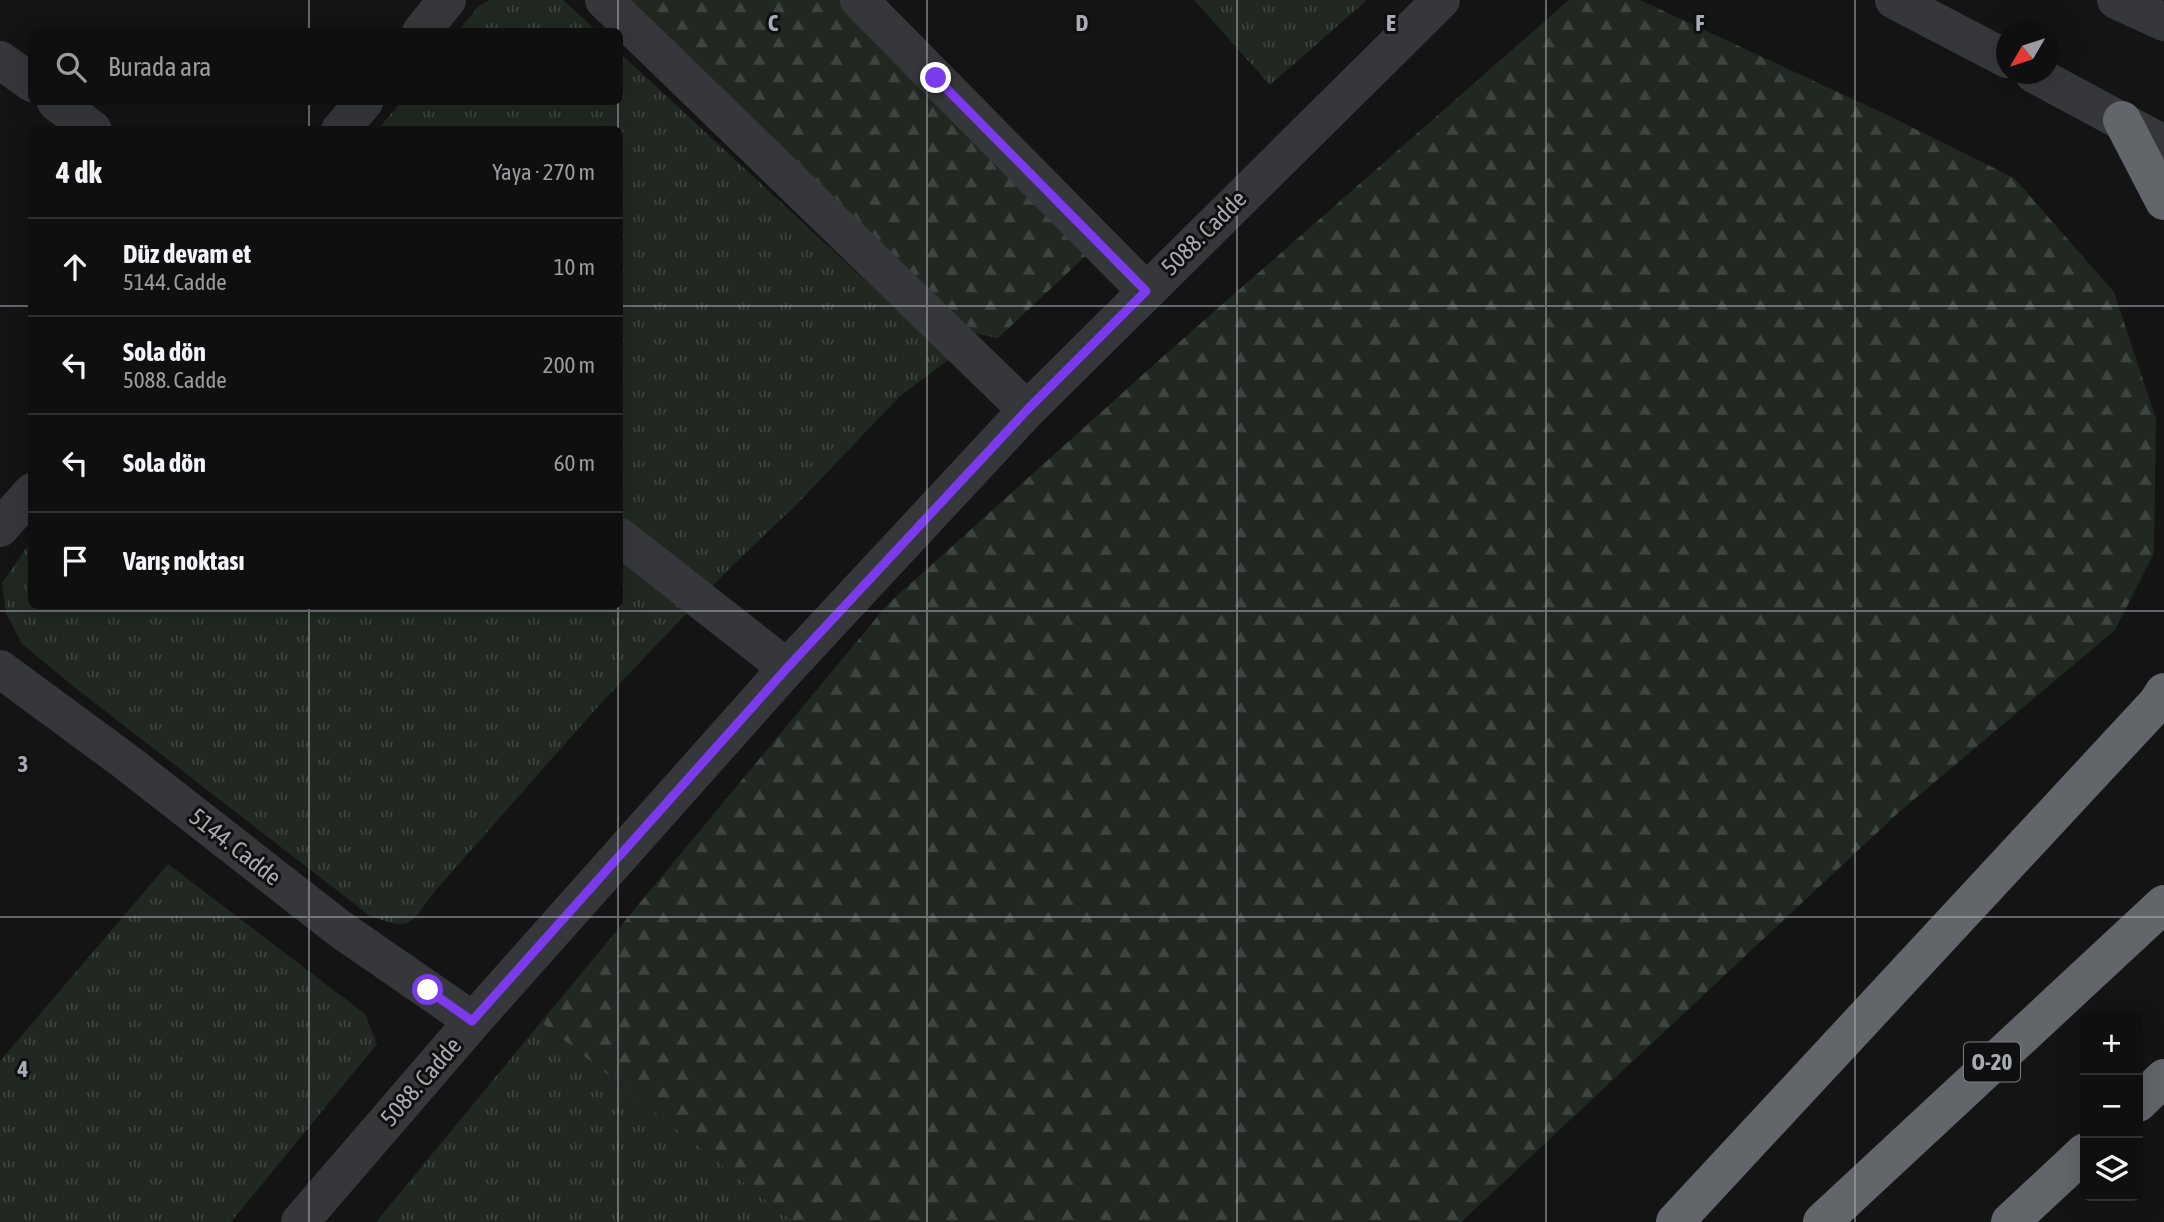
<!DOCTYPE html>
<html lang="tr">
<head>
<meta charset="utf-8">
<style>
  :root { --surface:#0f0f10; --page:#1d1d1e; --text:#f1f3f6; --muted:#9b9c9f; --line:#2f2f30 }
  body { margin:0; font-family:"Asap Condensed",sans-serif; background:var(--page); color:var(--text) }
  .controls { position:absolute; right:21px; bottom:21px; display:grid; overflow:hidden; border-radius:10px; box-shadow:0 7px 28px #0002 }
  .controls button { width:63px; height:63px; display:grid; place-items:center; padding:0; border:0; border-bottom:2px solid var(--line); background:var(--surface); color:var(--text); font:35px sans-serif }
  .compass { position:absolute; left:1996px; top:21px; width:63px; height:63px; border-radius:50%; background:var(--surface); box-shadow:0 7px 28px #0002; rotate:231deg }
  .stop { position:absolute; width:21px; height:21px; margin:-16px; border:5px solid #7c3aed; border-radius:50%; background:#fff }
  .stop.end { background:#7c3aed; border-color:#fff; box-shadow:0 2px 7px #0008 }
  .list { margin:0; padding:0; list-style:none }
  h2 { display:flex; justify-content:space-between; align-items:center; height:91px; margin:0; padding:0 28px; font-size:30px }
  h2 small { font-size:23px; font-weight:400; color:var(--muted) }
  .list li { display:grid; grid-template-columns:46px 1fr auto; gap:21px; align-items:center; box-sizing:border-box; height:98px; padding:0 28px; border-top:2px solid var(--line) }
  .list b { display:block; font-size:26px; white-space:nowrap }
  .list p { margin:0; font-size:23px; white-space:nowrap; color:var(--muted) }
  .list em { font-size:23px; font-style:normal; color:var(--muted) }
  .icon { flex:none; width:38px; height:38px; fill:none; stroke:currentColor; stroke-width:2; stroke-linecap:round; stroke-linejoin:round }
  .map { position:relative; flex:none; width:2164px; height:1222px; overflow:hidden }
  .search { position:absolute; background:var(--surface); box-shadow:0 7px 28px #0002; left:28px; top:28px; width:595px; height:77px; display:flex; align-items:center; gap:18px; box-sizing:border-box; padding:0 24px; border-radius:10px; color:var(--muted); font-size:26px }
  .panel { position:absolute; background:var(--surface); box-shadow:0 7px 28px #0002; left:28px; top:126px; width:595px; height:483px; border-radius:10px }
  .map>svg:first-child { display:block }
  .grass { fill:url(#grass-tufts) }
  .forest { fill:url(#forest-firs) }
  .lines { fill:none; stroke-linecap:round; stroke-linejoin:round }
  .minor { stroke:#35373a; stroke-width:38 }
  .highway { stroke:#62656a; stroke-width:38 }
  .route { stroke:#7c3aed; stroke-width:9 }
  .grid { fill:none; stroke:#a7acb4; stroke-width:2; stroke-opacity:0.55 }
  .labels { text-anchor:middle; stroke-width:6; stroke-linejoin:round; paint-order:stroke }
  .shield { fill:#0f0f10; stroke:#797d83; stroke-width:2 }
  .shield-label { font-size:23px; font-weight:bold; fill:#a7acb4 }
  .street-label { font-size:24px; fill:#a7acb4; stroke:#0f0f10 }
  .grid-label { font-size:23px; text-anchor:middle; font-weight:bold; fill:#a7acb4; stroke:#0f0f10; stroke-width:6; stroke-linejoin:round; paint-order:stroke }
</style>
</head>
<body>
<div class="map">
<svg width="2164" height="1222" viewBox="0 0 2164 1222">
  <defs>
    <pattern id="grass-tufts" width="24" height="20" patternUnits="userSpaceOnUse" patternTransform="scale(1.75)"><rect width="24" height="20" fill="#212821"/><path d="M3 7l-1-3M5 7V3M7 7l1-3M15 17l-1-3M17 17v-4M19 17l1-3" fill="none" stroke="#3e443f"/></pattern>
    <pattern id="forest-firs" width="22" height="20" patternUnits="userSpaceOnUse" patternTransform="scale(1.75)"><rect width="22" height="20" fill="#212821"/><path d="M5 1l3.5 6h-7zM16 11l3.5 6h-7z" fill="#3e443f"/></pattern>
  </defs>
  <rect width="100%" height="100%" fill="#141415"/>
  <!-- grass -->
  <path class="grass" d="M490 0H563L597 31H458L479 6Z
    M1194 0H1367L1270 85Z
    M620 53 950 359 900 396 798 503 727 571 602 702 435 891C408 926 414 931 370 916L78 690 22 644 6 613 2 583 31 541 32 606H620V130L378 129 401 102H620Z
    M168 864 365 1014 377 1044 231 1222H0V1061Z
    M541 1022 794 1222H376Z"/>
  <!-- forest -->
  <path class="forest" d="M618 0H841L1092 250 998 338 968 332Z
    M1569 0H1640L1885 114 2014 178 2114 292 2156 419 2154 553 2115 630 1898 813 1461 1222H794L541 1022 888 604 1158 361Z"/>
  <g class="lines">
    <!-- minor -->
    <path class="minor" d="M604 0 1027 410
      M859 0 1146 291
      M1894 0 2007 59
      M2116 0 2164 22
      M421 32 447 0
      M0 60 32 83
      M2034 74 2164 144
      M56 102 93 130
      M340 130 364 102
      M0 528 32 492
      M620 537 787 668
      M0 669 125 761 340 929 473 1021
      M300 1222 473 1021 787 668 1027 410 1441 0"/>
    <!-- highway -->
    <path class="highway" d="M2122 120 2164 201
      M2138 1103 2164 1078
      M1675 1222 2157 703 2164 692
      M1822 1222 2164 904
      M2010 1222 2085 1152"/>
  </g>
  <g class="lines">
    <!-- route -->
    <path class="route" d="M428 990 472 1021 787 668 1027 410 1146 291 936 78"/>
  </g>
  <!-- grid -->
  <path class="grid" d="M309 0V32M618 0V32M927 0V1222M1237 0V1222M1546 0V1222M1855 0V1222M309 102V130M618 102V130M0 306H32M620 306H2164M309 606V1222M618 606V1222M0 611H2164M0 917H2164"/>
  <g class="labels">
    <!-- shield labels -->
    <rect class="shield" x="1964" y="1042.5" width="56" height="39" rx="5"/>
    <g class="shield-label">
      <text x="1992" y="1070">O-20</text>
    </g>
    <!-- street labels -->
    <g class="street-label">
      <text transform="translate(1204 233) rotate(-45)" y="8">5088. Cadde</text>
      <text transform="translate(235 847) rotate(38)" y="8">5144. Cadde</text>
      <text transform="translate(421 1082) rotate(-49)" y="8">5088. Cadde</text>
    </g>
  </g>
  <g class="grid-label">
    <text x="773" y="31">C</text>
    <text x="1082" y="31">D</text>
    <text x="1391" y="31">E</text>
    <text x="1700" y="31">F</text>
    <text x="23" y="772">3</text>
    <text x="23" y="1077">4</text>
  </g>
</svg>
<div class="controls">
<button>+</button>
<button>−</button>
<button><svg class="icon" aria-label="layers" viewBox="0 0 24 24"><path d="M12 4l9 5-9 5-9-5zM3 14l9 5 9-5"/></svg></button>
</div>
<svg class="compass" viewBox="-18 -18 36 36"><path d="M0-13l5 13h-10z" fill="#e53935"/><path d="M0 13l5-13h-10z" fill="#9b9c9f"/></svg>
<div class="stop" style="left:428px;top:990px"></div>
<div class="stop end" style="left:936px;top:78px"></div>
<div class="search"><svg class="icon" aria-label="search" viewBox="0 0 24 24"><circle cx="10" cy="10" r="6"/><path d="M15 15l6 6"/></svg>Burada ara</div>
<section class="panel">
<h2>4 dk<small>Yaya · 270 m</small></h2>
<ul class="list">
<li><svg class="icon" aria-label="ahead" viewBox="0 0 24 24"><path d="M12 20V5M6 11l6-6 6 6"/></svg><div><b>Düz devam et</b><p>5144. Cadde</p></div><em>10 m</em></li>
<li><svg class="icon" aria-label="left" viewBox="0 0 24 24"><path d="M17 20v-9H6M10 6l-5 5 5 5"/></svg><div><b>Sola dön</b><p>5088. Cadde</p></div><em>200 m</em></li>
<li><svg class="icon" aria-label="left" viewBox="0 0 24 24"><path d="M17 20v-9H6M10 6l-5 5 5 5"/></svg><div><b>Sola dön</b></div><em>60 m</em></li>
<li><svg class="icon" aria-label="arrive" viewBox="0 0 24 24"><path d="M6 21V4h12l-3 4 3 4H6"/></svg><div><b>Varış noktası</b></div></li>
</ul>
</section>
</div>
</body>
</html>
